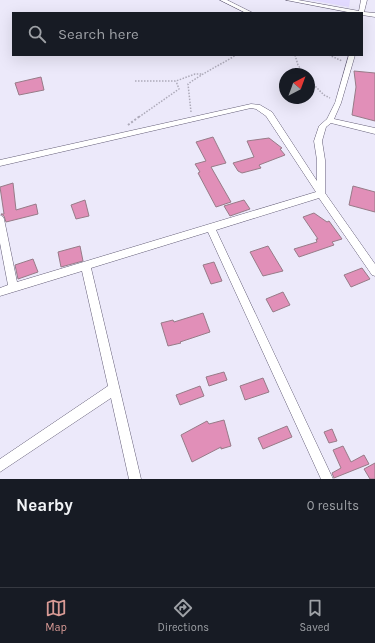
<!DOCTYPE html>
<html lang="en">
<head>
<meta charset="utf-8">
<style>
  :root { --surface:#171b24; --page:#20242c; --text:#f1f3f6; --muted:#9ea1a6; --line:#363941; --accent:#d89a95 }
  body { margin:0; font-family:Karla,sans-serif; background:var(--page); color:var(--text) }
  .compass { position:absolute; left:279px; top:68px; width:36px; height:36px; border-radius:50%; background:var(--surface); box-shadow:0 4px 16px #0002; rotate:41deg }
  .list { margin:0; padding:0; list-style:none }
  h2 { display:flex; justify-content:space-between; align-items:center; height:52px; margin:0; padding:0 16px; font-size:17px }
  h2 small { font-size:13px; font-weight:400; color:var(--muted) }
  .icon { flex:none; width:22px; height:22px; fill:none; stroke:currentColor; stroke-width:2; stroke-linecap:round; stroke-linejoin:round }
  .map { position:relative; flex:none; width:375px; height:479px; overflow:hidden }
  .search { position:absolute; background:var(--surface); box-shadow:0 4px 16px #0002; left:12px; right:12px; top:12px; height:44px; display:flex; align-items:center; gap:10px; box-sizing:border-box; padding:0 14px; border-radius:0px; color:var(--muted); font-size:15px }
  .sheet { height:108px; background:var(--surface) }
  nav { display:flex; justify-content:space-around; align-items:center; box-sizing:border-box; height:56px; border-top:1px solid var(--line); background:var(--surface); font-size:11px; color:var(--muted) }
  nav a { display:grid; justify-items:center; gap:2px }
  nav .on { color:var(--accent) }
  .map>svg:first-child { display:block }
  .built { fill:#e2daff }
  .building { fill:#e18fb8; stroke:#977b88 }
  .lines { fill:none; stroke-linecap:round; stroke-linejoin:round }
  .minor-casing { stroke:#645e77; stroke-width:1 }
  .path-far1 { stroke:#adaab9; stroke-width:1.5; stroke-dasharray:1.5 1.5; stroke-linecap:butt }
  .path { stroke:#adaab9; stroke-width:2; stroke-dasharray:2 2; stroke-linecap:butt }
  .minor { fill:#fff; fill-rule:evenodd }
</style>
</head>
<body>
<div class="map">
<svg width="375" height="479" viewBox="0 0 375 479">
  <rect width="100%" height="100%" fill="#ece9fa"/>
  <!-- built -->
  <path class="built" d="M310 0H350L349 7Z"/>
  <!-- building -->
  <path class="building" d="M354 71 375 73V121L352 115 356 87Z
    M41 77 44 90 19 95 15 83Z
    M213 137 226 163 211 167 231 202 216 207 198 173 200 172 195 164 206 161 196 142Z
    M269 138 282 148 280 149 285 155 259 165 261 168 242 173 238 171 233 163 254 157 247 141Z
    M13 183 16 210 36 204 38 214 6 222 4 216 1 214H4L0 187Z
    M353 186 375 192V212L349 205Z
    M85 200 89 216 76 219 71 205Z
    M244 200 250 209 230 216 224 206Z
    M314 213 327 222 329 221 342 239 332 242 334 245 299 257 294 249 317 242 316 239H318L303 217Z
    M80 246 83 261 61 267 58 252Z
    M268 246 283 271 263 276 250 252Z
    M33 259 38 272 18 279 15 265Z
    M214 262 222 281 211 284 203 265Z
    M362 268 370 279 351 287 344 275Z
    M283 292 290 305 273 312 266 299Z
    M203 313 210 332 180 342 181 343 168 346 161 323 173 320 174 322Z
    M224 372 227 380 209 386 206 377Z
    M263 378 269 392 245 400 240 386Z
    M200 386 204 396 180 405 176 395Z
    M224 420 231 446 221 449V447L192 462 181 435 207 421 209 424Z
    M287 426 292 437 263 449 258 438Z
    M332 429 337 441 329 443 324 432Z
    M343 446 351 462 364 455 369 464 334 478 332 473 341 468 333 450Z
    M375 463V479H370L364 469Z"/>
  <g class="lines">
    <!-- minor casing -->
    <g class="minor-casing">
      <path id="minor" d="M220 0H227L253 13H246Z
        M286 0H298L359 11 361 0H367L364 12 375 13V17L362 15V13H353Z
        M349 55H355L341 103 334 119 375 128V134L331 123 326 127 322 141 325 160V193L375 264V276L372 275 319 198 216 230 333 479H321L208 232 91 268 141 479H129L111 398 0 472V459L108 386 82 271 0 296V288L8 285 0 243V215L3 217 4 219 17 282 316 192 266 116 256 109 251 108 0 166V160L251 104 260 105 272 112 317 181V160L314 141 319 126 327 119 335 103Z"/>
    </g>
    <!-- path-far1 -->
    <path class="path-far1" d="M295 55 298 65 304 74
      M329 55 342 61
      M309 80 324 95 330 98
      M135 81H176L195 74H202
      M191 112 188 84C203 73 220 65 236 55
      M139 117 179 89 176 81"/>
    <!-- path -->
    <path class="path" d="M128 125 140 116"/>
    <!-- minor -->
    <use href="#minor" class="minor"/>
  </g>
</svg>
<svg class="compass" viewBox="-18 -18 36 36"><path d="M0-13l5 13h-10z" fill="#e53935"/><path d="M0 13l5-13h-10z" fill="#9ea1a6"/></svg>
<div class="search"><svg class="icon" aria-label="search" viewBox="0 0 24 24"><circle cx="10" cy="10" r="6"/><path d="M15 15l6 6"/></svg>Search here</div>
</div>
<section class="sheet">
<h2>Nearby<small>0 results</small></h2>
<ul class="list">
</ul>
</section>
<nav>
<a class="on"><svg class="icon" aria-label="map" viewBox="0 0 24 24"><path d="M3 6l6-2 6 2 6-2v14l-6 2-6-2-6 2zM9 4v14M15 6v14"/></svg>Map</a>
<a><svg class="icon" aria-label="directions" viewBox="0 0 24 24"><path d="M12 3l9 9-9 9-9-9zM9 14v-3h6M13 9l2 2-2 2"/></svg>Directions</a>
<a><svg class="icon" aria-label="saved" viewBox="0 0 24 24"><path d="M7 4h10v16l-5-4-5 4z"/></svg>Saved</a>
</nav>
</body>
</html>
